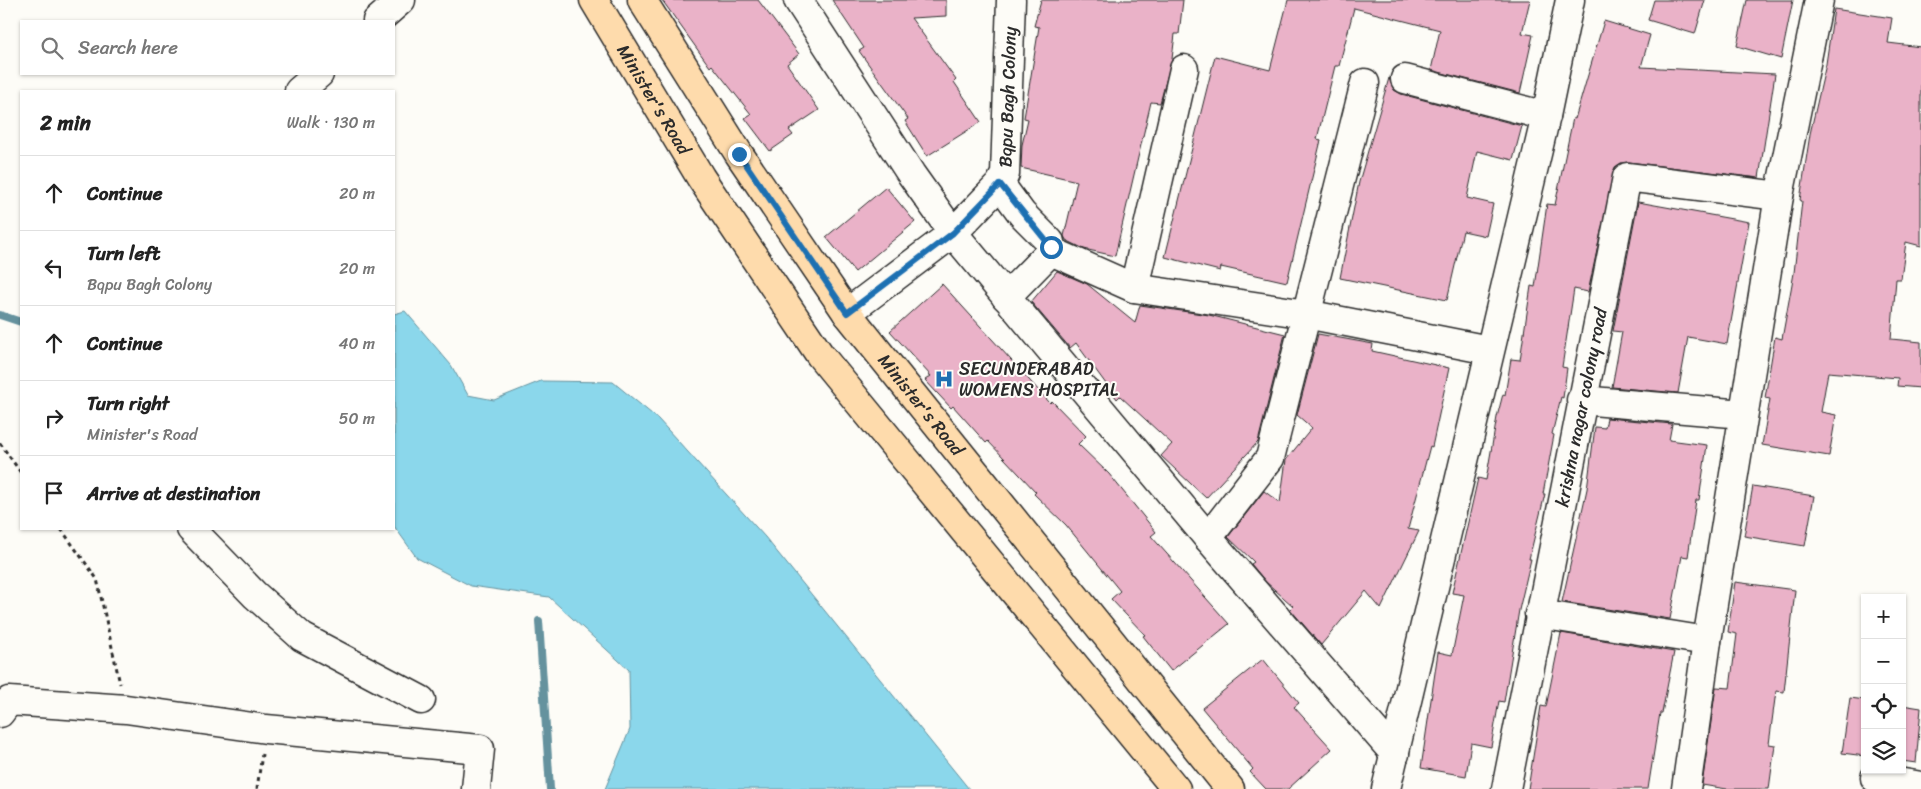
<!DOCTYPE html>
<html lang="en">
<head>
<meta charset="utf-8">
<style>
  :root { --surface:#fff; --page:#f6f6f6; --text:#222; --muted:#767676; --line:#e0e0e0 }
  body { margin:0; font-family:Sriracha,sans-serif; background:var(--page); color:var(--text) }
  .controls { position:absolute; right:15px; bottom:15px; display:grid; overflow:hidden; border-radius:0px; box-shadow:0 1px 4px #0004 }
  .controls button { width:45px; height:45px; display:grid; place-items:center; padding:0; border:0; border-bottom:1px solid var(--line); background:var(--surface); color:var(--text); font:25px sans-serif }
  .stop { position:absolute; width:15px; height:15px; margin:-11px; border:4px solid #1f6fb2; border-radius:50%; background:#fff }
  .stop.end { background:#1f6fb2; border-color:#fff; box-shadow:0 1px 5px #0008 }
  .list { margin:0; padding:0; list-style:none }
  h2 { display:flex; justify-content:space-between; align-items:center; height:65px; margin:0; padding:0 20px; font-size:21px }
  h2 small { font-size:16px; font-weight:400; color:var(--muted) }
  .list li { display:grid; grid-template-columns:32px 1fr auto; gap:15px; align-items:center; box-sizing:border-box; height:75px; padding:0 20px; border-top:1px solid var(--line) }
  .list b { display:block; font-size:19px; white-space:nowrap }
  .list p { margin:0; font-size:16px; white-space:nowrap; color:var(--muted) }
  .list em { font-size:16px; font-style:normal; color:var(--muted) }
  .icon { flex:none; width:28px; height:28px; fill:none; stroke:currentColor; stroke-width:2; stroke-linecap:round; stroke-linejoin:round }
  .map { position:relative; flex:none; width:1921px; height:789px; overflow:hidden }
  .search { position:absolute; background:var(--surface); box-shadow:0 1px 4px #0004; left:20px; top:20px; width:375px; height:55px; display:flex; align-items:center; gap:12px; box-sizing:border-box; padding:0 18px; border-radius:0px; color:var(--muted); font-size:19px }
  .panel { position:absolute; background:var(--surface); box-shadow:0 1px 4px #0004; left:20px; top:90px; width:375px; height:440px; border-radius:0px }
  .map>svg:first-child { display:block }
  .water { fill:#8bd7eb; stroke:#65929e }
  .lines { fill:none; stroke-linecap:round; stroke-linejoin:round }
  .stream { stroke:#65929e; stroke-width:8 }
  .building { fill:#eab2c8; stroke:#2b2b2b }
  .minor-casing { stroke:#2b2b2b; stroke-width:31 }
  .major-casing { stroke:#2b2b2b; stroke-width:31 }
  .path { stroke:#2b2b2b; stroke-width:3; stroke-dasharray:4 4; stroke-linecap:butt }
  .minor { stroke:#fdfcf7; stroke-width:28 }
  .major { stroke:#fedbac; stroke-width:28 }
  .route { stroke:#1f6fb2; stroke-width:6 }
  .labels { text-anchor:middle; stroke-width:4; stroke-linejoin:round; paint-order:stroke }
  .street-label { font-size:18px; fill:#2b2b2b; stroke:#fdfcf7 }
  .poi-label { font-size:18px; fill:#2b2b2b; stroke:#fdfcf7; text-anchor:start }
</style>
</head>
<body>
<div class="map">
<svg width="1921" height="789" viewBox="0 0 1921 789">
  <rect width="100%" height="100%" fill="#fdfcf7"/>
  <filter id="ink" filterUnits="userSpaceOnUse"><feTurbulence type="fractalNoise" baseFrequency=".02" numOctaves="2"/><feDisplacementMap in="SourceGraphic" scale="10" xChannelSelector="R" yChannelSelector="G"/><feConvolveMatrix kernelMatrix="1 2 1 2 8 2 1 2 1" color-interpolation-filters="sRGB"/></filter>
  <g filter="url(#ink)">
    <!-- water -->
    <path class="water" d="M405 311 451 365 468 395 494 400 541 381 613 382 658 419 765 537 969 789H605L630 729 629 670 549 597 471 586 417 558 394 526V314Z"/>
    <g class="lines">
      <!-- stream -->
      <path class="stream" d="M0 315 21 322
        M539 621 550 789"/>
    </g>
    <!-- building -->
    <path class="building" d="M662 0H758L799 54 787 64 819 110 789 130 793 135 770 151 745 118 751 114 712 65 710 67Z
      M832 0H946V16L911 18 956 80 954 82 981 122 927 156 905 121 908 119 859 51 864 48Z
      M1041 0H1183L1179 34H1175L1172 59 1160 103 1151 102 1115 256 1084 249 1066 240 1064 236 1077 181 1021 168 1022 145 1028 119 1024 118 1039 27 1034 26Z
      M1288 0H1530L1522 33 1533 35 1520 93 1431 70 1440 30 1354 8 1339 66H1335L1317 139 1321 140 1287 282 1221 267 1220 271 1165 257 1215 56 1270 70Z
      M1654 0H1705L1695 34 1648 20Z
      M1747 0H1793L1781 59 1737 46Z
      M1834 9 1892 18 1888 43 1921 47V246L1906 242 1901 279H1896L1891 339 1921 342V388L1897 386 1898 378 1828 372 1821 412 1836 415 1829 456 1762 445 1770 399 1765 398 1775 337 1782 339 1794 273 1802 201 1800 200 1810 134 1826 64Z
      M1604 21 1650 35 1641 67 1775 74 1759 178 1629 162 1621 163 1615 167 1588 292 1574 289 1562 367 1567 368 1563 398 1561 397 1552 434 1554 435 1543 494H1545L1529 559H1531L1519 610 1504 702 1499 701 1491 747 1471 743 1466 776 1421 768 1438 652 1452 655 1464 595 1452 593 1478 478 1486 480 1497 417 1503 394 1505 395 1511 359 1520 360 1531 286 1535 287 1547 204 1555 205 1573 118 1575 119Z
      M1389 78 1394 90 1401 94 1522 126 1513 160 1477 151 1467 198 1493 204 1486 236 1463 231 1447 300 1340 278 1359 182Z
      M886 187 915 222 855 272 826 237Z
      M1638 202 1749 222 1727 344 1688 337 1678 393 1612 387 1622 332 1613 331Z
      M1057 271 1087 284 1135 323 1140 305 1209 315 1285 334 1258 442 1206 498 1161 456 1172 444 1120 396 1117 399 1076 343 1070 348 1031 302Z
      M942 284 1050 403 1052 401 1086 436 1078 444 1109 474 1156 532 1151 536 1229 624 1171 671 1143 636 1145 635 1111 599 1120 591 1066 525 1034 494 1036 492 988 441 986 443 953 406 951 408 925 380 931 376 890 331Z
      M1318 334 1373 344 1372 351 1449 368 1432 447 1430 446 1408 529 1419 531 1381 609 1366 591 1321 645 1290 609 1293 606 1266 582 1251 564 1254 562 1228 537 1264 491 1280 503 1286 460 1312 428 1297 415Z
      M1607 418 1672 424 1669 440 1707 445 1699 500H1696L1688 557 1682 556 1670 619 1562 602 1587 489 1595 427 1605 428Z
      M1753 486 1814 496 1805 546 1744 536Z
      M1735 582 1795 590 1784 692 1776 691 1769 744 1775 745 1769 789H1727L1702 785 1716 687 1730 688 1737 634 1728 632Z
      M1561 633 1674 652 1662 713H1660L1648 789H1528L1541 706 1546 707Z
      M1263 659 1299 703 1294 707 1332 749 1288 789H1266L1250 772 1253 769 1202 708Z
      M1850 698 1865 700V756L1842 753Z
      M1902 705 1921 708 1916 763 1902 761Z"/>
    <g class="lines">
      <!-- minor casing -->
      <g class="minor-casing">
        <g id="minor">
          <path d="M798 0 911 174 953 233 1208 538 1395 754"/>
          <path d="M377 21 401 0"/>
          <path d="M1405 79 1546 116"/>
          <path d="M299 91 319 74"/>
          <path d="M1000 184 1022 214 1050 242 1051 251 1134 288 1306 314 1489 350"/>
          <path d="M1134 288 1184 69"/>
          <path d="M1006 297 1051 251"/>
          <path id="s1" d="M847 313 953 233 1000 184 1005 174 1011 0"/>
          <path d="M1581 400 1743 414"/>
          <path d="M191 529 255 595 302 637 421 700"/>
          <path d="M1208 538 1270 458 1365 83"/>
          <path d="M1539 614 1707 641"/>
          <path d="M0 713 9 701 126 709 266 729 480 749 476 789"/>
          <path d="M1875 778 1921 786"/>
          <path d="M1386 789 1546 116 1570 0"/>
          <path id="s2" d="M1506 789 1627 177 1779 196"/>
          <path d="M1686 789 1707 641 1779 196 1819 0"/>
        </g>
      </g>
      <!-- major casing -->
      <g class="major-casing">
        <g id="major">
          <path id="s3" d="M594 0 701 178 820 355 1176 789"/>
          <path id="s4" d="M642 0 739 154 847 313 1230 789"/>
        </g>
      </g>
      <!-- path -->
      <path class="path" d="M0 443 21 473
        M61 529 97 579 120 684
        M257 789 262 754"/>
      <!-- minor -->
      <use href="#minor" class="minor"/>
      <!-- major -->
      <use href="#major" class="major"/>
    </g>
  </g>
  <g class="lines" filter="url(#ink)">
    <!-- route -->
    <path class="route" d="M739 154 847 313 953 233 1000 184 1051 247"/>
  </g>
  <!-- icons -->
  <defs>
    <g id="hospital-bare" transform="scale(1.5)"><path d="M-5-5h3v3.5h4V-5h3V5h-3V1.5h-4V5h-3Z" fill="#1f6fb2" stroke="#fdfcf7" stroke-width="2.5" paint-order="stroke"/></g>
  </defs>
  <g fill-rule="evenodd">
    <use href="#hospital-bare" x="944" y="379"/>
  </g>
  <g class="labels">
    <!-- street labels -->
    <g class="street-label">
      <text dy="6" stroke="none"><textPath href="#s1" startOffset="289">Bqpu Bagh Colony</textPath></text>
      <text dy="6" stroke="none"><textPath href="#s3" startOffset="116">Minister's Road</textPath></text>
      <text dy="6" stroke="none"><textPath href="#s4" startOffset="492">Minister's Road</textPath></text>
      <text dy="6" stroke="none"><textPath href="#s2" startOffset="389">krishna nagar colony road</textPath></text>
    </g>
    <!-- poi labels -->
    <g class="poi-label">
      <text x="959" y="375">SECUNDERABAD<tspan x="959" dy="21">WOMENS HOSPITAL</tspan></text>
    </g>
  </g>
</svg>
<div class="controls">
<button>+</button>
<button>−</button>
<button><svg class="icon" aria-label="locate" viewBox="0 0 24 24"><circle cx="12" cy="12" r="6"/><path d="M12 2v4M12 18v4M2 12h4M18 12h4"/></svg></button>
<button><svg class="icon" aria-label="layers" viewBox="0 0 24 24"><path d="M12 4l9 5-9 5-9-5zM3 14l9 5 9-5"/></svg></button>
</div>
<div class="stop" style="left:1051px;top:247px"></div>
<div class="stop end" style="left:739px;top:154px"></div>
<div class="search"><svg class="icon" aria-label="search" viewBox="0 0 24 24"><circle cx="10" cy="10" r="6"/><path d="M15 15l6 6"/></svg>Search here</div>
<section class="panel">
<h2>2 min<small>Walk · 130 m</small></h2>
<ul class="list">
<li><svg class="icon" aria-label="ahead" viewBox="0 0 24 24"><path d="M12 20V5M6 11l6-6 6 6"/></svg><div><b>Continue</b></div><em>20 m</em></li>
<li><svg class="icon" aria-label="left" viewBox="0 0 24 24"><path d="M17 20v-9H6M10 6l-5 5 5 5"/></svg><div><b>Turn left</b><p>Bqpu Bagh Colony</p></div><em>20 m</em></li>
<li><svg class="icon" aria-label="ahead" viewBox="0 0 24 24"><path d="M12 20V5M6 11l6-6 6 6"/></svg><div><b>Continue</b></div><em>40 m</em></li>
<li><svg class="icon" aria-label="right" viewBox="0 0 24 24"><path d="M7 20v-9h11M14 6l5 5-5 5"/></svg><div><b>Turn right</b><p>Minister's Road</p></div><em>50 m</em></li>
<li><svg class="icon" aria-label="arrive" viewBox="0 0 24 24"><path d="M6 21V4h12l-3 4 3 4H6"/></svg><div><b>Arrive at destination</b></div></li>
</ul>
</section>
</div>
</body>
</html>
